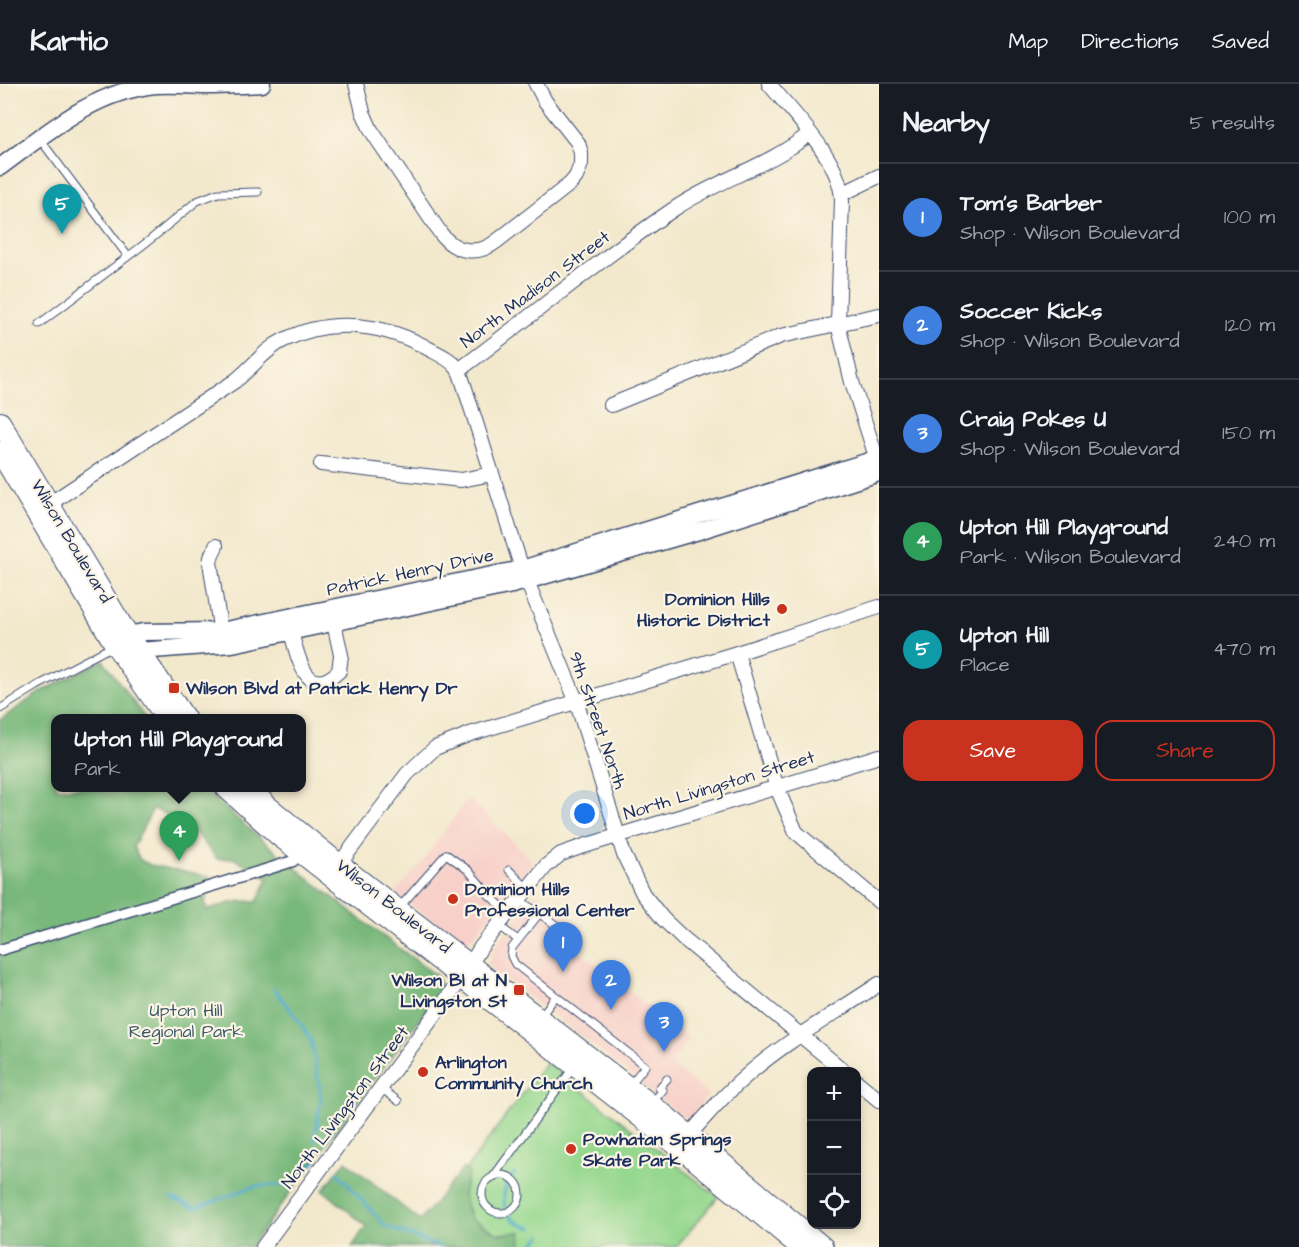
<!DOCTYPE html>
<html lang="en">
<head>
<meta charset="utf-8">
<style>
  :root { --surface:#171b24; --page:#242831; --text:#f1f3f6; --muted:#9ea1a6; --line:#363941; --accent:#c8321e }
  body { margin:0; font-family:"Architects Daughter",sans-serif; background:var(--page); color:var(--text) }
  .controls { position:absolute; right:18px; bottom:18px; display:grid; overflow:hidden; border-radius:12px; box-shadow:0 3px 9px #0003 }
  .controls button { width:54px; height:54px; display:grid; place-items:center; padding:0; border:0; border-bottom:2px solid var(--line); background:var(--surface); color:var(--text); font:30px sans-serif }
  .you { position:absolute; left:585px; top:730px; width:21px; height:21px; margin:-15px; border:4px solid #fff; border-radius:50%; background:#1a73e8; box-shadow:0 0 0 9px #1a73e833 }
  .badge { display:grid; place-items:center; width:39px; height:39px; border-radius:50%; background:var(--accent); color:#fff; font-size:20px; font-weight:700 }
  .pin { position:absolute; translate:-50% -50px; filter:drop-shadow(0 2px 3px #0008) }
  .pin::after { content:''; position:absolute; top:32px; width:21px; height:18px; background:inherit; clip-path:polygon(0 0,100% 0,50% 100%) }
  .popup { position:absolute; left:51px; top:630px; width:255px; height:78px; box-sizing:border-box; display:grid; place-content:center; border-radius:12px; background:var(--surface); filter:drop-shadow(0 2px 4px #0005); font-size:20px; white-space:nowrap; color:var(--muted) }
  .popup b { font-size:22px; color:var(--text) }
  .popup::after { content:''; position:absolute; left:50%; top:100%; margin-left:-12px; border:12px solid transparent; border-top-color:var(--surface) }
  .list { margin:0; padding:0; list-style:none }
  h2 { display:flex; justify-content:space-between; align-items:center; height:78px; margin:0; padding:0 24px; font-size:26px }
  h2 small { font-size:20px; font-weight:400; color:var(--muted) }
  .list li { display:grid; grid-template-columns:39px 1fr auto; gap:18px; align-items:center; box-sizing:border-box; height:108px; padding:0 24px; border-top:2px solid var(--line) }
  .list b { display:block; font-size:22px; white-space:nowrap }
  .list p { margin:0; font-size:20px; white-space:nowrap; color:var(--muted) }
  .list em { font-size:20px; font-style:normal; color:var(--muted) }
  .actions { display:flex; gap:12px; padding:18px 24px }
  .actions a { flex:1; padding:14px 0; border:2px solid var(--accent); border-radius:18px; text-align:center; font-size:21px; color:var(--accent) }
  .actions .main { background:var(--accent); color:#fff }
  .icon { flex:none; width:33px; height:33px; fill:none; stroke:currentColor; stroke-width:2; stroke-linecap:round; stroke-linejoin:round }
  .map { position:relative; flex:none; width:879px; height:1163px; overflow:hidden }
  header { display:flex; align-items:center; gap:36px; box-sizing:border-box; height:84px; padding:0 30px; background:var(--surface); border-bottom:2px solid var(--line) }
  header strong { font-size:28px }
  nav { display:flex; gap:33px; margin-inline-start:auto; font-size:21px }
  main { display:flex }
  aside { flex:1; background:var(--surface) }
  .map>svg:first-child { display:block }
  .built { fill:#f7d0c9 }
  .green { fill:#96d88f; stroke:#588476; stroke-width:1.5 }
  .forest { fill:#78b87a; stroke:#4a746c; stroke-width:1.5; fill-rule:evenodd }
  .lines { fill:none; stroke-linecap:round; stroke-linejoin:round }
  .stream { stroke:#4ca9cb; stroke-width:3 }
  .service-casing { stroke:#3b4b6e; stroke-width:9 }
  .pedestrian-casing { stroke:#3b4b6e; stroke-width:13 }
  .minor-casing { stroke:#3b4b6e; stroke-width:16 }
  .tertiary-casing { stroke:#3b4b6e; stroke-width:19 }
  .secondary-casing { stroke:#3b4b6e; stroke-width:22 }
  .service { stroke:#fff; stroke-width:7 }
  .pedestrian { stroke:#fff; stroke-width:10 }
  .minor { stroke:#fff; stroke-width:14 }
  .tertiary { stroke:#fff; stroke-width:16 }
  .secondary { stroke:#fff; stroke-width:20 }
  .poi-dot { fill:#c8321e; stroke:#fcf5e5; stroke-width:2 }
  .labels { text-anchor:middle; stroke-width:4.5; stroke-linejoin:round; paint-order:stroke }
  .street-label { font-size:18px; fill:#1b2f5e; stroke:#fcf5e5 }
  .poi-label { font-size:18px; font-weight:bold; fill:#1b2f5e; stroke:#fcf5e5; text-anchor:start }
  .park-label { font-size:18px; fill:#3a596a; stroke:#fcf5e5 }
</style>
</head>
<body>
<header>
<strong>Kartio</strong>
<nav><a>Map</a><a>Directions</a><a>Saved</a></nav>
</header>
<main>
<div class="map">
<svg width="879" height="1163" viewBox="0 0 879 1163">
  <rect width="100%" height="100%" fill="#fcf5e5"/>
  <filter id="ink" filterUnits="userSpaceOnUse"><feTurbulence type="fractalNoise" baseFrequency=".0167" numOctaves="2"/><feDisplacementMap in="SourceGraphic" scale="12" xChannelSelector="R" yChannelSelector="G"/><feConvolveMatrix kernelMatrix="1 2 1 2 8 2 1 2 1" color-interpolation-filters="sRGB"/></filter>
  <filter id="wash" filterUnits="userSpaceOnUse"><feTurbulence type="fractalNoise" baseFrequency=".008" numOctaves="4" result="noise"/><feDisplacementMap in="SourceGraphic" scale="24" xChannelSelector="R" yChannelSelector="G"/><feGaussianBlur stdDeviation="1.35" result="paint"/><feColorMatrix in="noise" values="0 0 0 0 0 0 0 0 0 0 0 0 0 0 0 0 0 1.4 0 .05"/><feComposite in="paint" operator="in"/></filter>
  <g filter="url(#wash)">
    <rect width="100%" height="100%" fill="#f2e8cc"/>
    <!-- built -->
    <path class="built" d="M467 716H471L533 778 473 853 463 860 394 809 419 782Z
      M536 809 585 847 570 860 689 954 670 980 709 1011 688 1035 683 1033 591 960 492 885 489 879 493 865Z"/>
    <!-- green -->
    <path class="green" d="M546 978 718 1113 676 1163H408Z"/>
    <!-- forest -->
    <path class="forest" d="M103 576 145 634H56V704H203C277 772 356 833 437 892L441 906 250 1163H0V636L39 609ZM153 725 188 739 217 775 233 774 268 794 257 818C232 815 229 821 207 826L205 818 211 793 150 781 140 776 133 763Z
      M346 1077 420 1137 463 1084 469 1089 463 1110 471 1135 498 1150 521 1148V1163H352L366 1142 323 1106Z"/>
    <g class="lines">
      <!-- stream -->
      <path class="stream" d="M274 905 299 937 311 956 321 1013 314 1057
        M337 1088 385 1142 440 1163
        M514 1090C496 1112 502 1138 532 1144
        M171 1114 195 1124 256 1102 293 1101 318 1075
        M530 1163 541 1152"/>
    </g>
  </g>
  <g filter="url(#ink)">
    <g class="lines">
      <!-- service casing -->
      <g class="service-casing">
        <path id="service" d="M39 54 127 171
          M39 240 151 155 197 117 218 109 258 108
          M0 625 37 602 113 562
          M509 786 527 804
          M518 815 572 852
          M399 824 446 770 468 786 490 812 508 828
          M539 830 512 864 511 872 515 880 645 982 630 1001
          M498 841 518 856
          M541 932 556 912
          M381 1004 398 1017
          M652 1019 663 1006 659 1004 667 995
          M482 1110a19 19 0 1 1 38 0a19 19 0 1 1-38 0Z
          M493 1093 573 984"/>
      </g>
      <!-- pedestrian casing -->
      <g class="pedestrian-casing">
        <path id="pedestrian" d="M0 866 268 785 293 777 301 769"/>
      </g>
      <!-- minor casing -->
      <g class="minor-casing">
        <path id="minor" d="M356 0 363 28 371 46 441 150C456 169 478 172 497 157L570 100 576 93 581 80V69L578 59 545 17 536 0
          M769 0C794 30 841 77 842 116L838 240 852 298 879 382
          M842 110 879 92
          M459 286C531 233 599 175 674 125 717 96 769 82 809 50
          M611 321 781 252 879 231
          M321 380 461 396 492 390
          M43 424 235 297C252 284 265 265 284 256 332 232 386 240 431 266 439 270 452 276 457 284 461 289 462 296 464 301L522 485 576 616 624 771 643 810 663 835 683 854 845 988
          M216 462 212 470 210 478 222 556
          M291 548C298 573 306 618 339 587L341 571 334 539
          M737 569 777 704 796 748 879 818
          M335 786 407 690 435 664 470 650 737 569 879 523
          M856 997 879 1016
          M684 1057C704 1034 723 1012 745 993 784 958 836 929 879 900
          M263 1163 462 894 481 863 546 782 561 770 581 763 879 672"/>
      </g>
      <!-- tertiary casing -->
      <g class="tertiary-casing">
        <path id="tertiary" d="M0 83C48 48 94 7 156 1 171 0 187 1 202 2 222 2 242 1 262 0
          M120 557 128 551 143 548 221 547 522 485 879 374
          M131 565 139 567 232 560 512 501 702 446 879 389"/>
      </g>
      <!-- secondary casing -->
      <g class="secondary-casing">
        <path id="secondary" d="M0 338 120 538 185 634
          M0 368 115 561 166 634
          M226 704 278 751 679 1063 800 1163
          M248 704 269 723 339 780 666 1032 823 1163"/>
      </g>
      <!-- service -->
      <use href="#service" class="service"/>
      <!-- pedestrian -->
      <use href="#pedestrian" class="pedestrian"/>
      <!-- minor -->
      <use href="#minor" class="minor"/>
      <!-- tertiary -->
      <use href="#tertiary" class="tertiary"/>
      <!-- secondary -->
      <use href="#secondary" class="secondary"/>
    </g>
  </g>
  <!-- markers -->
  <g class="poi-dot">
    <circle cx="782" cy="525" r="6"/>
    <rect x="168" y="598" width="12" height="12" rx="3"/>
    <circle cx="453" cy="815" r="6"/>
    <rect x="513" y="900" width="12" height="12" rx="3"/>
    <circle cx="423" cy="988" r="6"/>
    <circle cx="571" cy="1065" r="6"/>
  </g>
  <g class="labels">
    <!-- street labels -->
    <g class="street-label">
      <text transform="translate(535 205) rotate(-37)" y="6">North Madison Street</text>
      <text transform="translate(72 457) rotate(59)" y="6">Wilson Boulevard</text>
      <text transform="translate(410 488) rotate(-12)" y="6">Patrick Henry Drive</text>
      <text transform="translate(598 636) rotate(71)" y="6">9th Street North</text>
      <text transform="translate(719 701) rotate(-17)" y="6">North Livingston Street</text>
      <text transform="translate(394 822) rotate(38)" y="6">Wilson Boulevard</text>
      <text transform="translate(345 1023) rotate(-53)" y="6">North Livingston Street</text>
    </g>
    <!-- poi labels -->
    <g class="poi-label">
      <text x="770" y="521" text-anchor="end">Dominion Hills<tspan x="770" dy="21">Historic District</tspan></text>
      <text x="186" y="610">Wilson Blvd at Patrick Henry Dr</text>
      <text x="465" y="811">Dominion Hills<tspan x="465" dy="21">Professional Center</tspan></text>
      <text x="507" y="902" text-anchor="end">Wilson Bl at N<tspan x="507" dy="21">Livingston St</tspan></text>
      <text x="435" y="984">Arlington<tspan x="435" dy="21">Community Church</tspan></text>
      <text x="583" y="1061">Powhatan Springs<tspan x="583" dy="21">Skate Park</tspan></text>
    </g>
    <!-- park labels -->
    <g class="park-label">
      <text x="186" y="932">Upton Hill<tspan x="186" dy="21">Regional Park</tspan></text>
    </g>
  </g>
</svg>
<div class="controls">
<button>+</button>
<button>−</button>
<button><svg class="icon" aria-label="locate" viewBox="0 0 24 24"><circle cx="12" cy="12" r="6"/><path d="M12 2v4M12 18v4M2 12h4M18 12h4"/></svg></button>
</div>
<div class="you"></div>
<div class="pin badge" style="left:563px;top:888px;background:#3f7fe0">1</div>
<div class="pin badge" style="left:611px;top:926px;background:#3f7fe0">2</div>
<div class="pin badge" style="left:664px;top:968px;background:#3f7fe0">3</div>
<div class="pin badge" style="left:179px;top:777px;background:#2e9e5b">4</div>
<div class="popup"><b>Upton Hill Playground</b>Park</div>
<div class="pin badge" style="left:62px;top:150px;background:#0f9aa8">5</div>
</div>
<aside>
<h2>Nearby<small>5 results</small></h2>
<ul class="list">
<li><span class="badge" style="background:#3f7fe0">1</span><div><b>Tom's Barber</b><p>Shop · Wilson Boulevard</p></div><em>100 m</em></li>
<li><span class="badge" style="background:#3f7fe0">2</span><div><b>Soccer Kicks</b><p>Shop · Wilson Boulevard</p></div><em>120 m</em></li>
<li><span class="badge" style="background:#3f7fe0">3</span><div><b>Craig Pokes U</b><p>Shop · Wilson Boulevard</p></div><em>150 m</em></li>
<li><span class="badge" style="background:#2e9e5b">4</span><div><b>Upton Hill Playground</b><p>Park · Wilson Boulevard</p></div><em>240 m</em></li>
<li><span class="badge" style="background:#0f9aa8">5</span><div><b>Upton Hill</b><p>Place</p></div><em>470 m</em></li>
</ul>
<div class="actions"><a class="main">Save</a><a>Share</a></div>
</aside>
</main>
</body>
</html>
